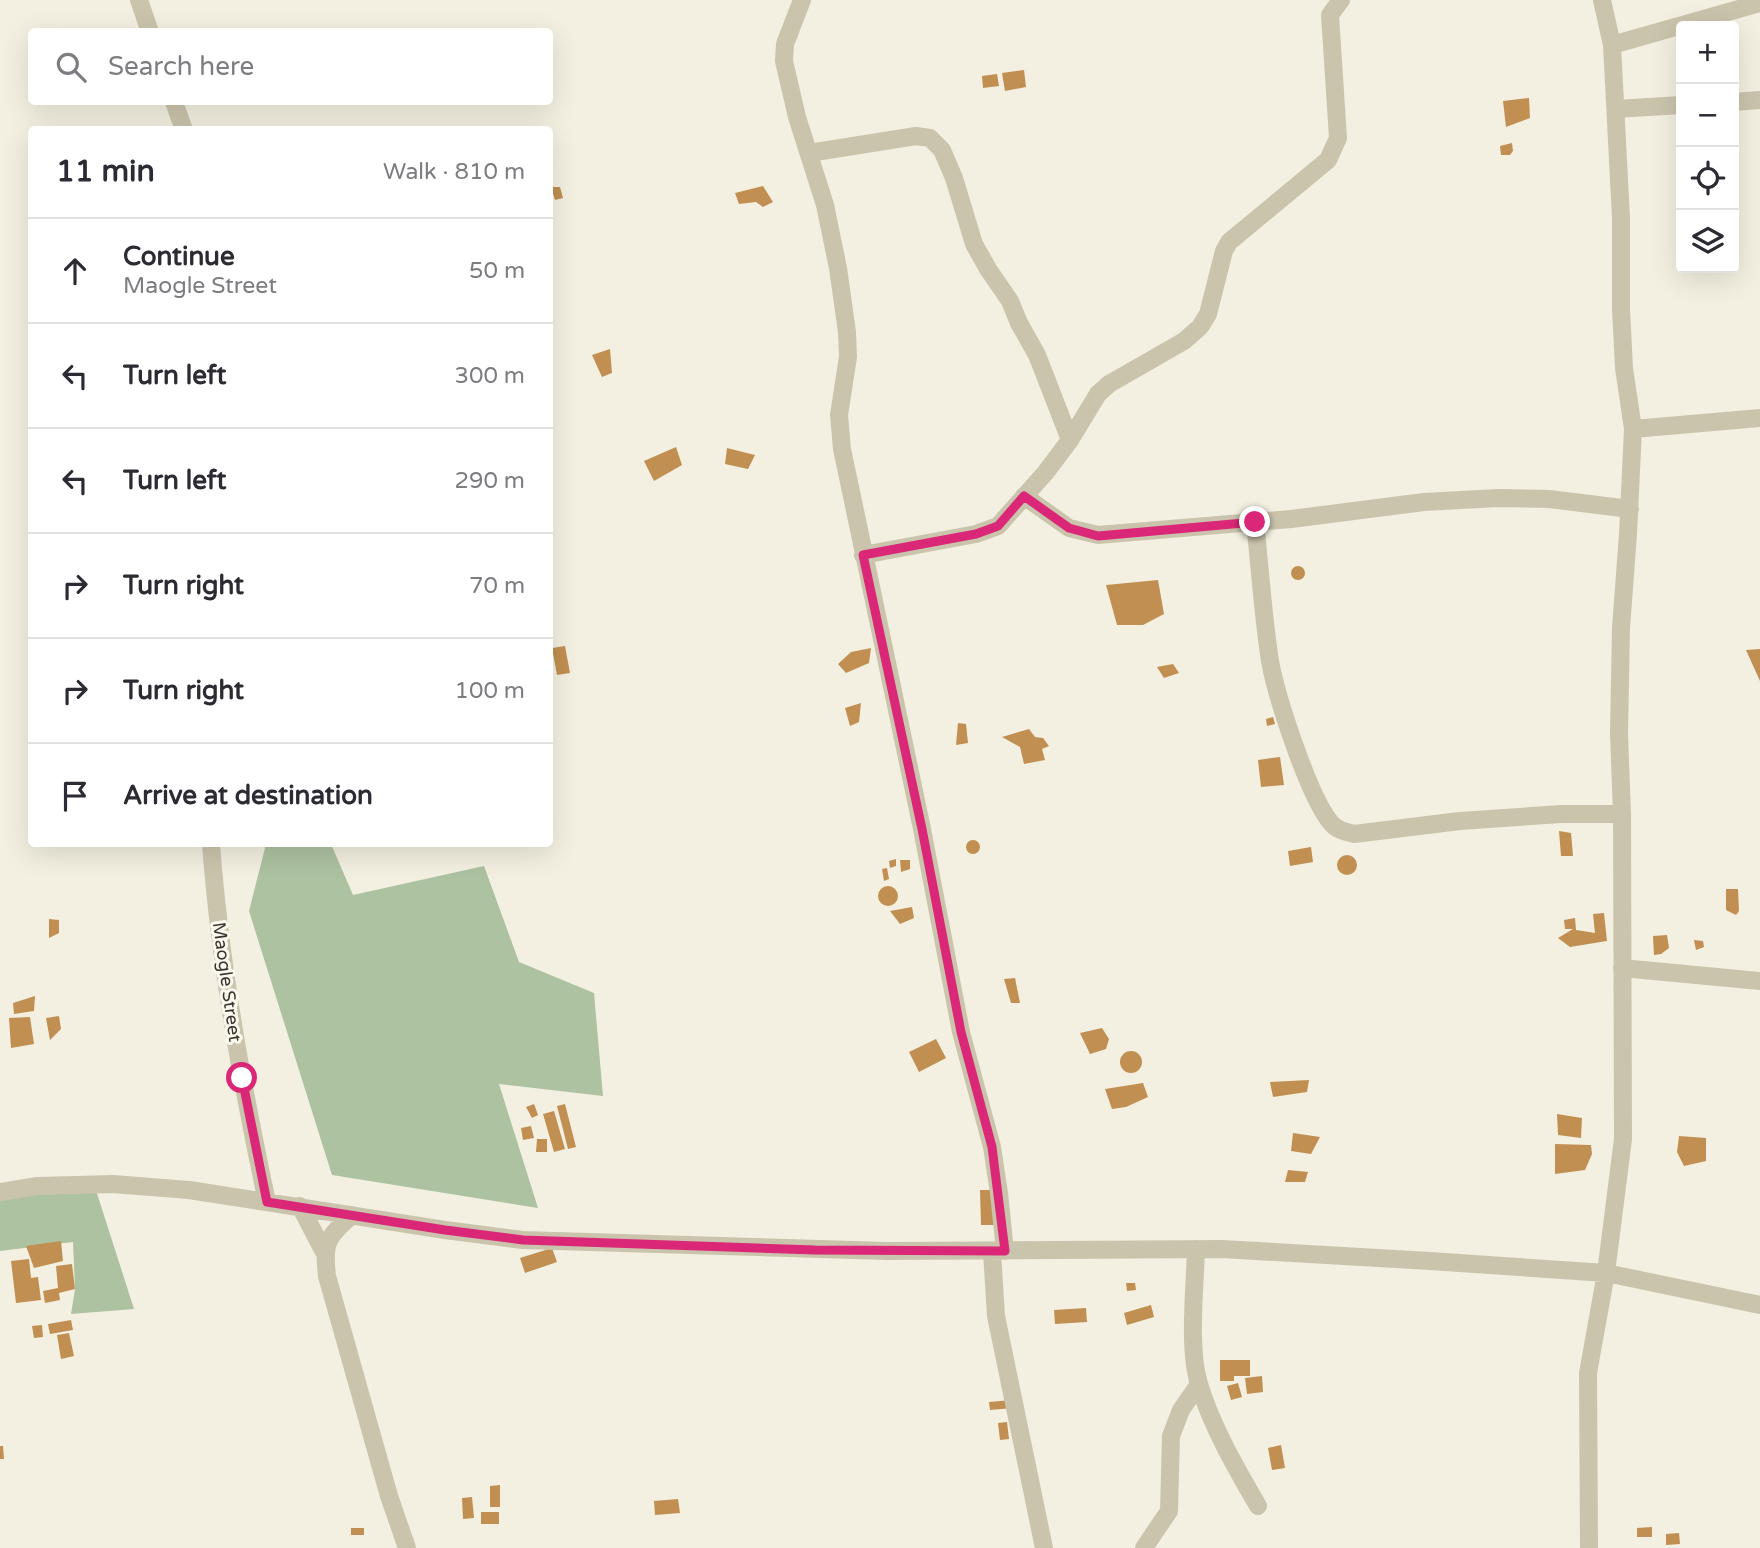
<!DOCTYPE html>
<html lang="en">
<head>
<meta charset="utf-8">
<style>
  :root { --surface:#fff; --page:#f2f2f3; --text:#2b2b33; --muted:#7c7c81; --line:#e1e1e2 }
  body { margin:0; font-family:"Varela Round",sans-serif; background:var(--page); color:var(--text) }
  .controls { position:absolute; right:21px; top:21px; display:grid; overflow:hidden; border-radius:7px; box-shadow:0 7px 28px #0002 }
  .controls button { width:63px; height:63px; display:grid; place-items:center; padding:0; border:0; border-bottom:2px solid var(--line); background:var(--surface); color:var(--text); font:35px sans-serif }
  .stop { position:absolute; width:21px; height:21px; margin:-16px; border:5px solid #db2777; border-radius:50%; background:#fff }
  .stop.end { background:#db2777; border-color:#fff; box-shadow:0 2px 7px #0008 }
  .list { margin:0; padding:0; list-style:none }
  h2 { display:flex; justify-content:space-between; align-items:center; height:91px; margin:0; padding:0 28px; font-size:30px }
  h2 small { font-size:23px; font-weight:400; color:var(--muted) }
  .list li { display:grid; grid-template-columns:46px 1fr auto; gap:21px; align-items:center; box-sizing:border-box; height:105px; padding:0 28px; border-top:2px solid var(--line) }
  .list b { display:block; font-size:26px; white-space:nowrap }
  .list p { margin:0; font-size:23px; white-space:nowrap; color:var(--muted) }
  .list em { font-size:23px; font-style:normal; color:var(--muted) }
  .icon { flex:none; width:38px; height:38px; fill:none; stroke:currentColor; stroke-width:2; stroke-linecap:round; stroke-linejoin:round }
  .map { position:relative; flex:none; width:1760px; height:1548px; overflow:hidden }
  .search { position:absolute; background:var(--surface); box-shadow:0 7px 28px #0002; left:28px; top:28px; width:525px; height:77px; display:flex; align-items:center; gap:18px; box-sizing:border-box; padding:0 24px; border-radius:7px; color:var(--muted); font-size:26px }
  .panel { position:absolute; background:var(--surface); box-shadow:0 7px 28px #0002; left:28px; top:126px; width:525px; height:721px; border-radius:7px }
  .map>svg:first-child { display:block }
  .green { fill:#adc2a1 }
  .building { fill:#c18f51 }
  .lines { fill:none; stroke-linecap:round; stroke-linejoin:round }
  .minor { stroke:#cbc4ad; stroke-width:18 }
  .route { stroke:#db2777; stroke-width:9 }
  .labels { text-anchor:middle; stroke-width:6; stroke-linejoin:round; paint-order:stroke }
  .street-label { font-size:18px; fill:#3a342c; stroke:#faf8ee }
</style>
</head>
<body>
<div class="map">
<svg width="1760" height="1548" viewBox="0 0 1760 1548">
  <rect width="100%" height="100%" fill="#f3f0e1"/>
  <!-- green -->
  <path class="green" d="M266 844H331L353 895 484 866 519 962 594 993 603 1096 499 1084 538 1208 332 1175 249 911Z
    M93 1181 134 1309 71 1314 75 1289 73 1242 0 1251V1191Z"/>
  <!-- building -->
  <path class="building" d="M1024 70 1026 87 1005 91 1002 73Z
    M997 74 999 86 983 88 982 76Z
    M1529 98 1530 118 1506 127 1503 101Z
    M1512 143 1513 151 1510 155H1501L1500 146Z
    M763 186 773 202 763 207 756 202 739 204 735 193Z
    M551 187H560L563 198 555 200Z
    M610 349 612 373 602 377 592 355Z
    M676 447 682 465 654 481 644 461Z
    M727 448 755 455 748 469 725 464Z
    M1291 573a7 7 0 1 1 14 0a7 7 0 1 1-14 0Z
    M1158 580 1164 614 1143 625H1117L1106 585Z
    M565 646 570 673 557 675 552 648Z
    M871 648 869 663 846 673 838 664 851 652Z
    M1760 649V681L1746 650Z
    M1173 664 1179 673 1164 678 1157 667Z
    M861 703 859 722 850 726 845 708Z
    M1273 717 1275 724 1267 726 1266 719Z
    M958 723 966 724 968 743 956 745Z
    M1029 729 1035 737 1043 738 1049 746 1042 749 1045 760 1024 764 1020 747 1002 737Z
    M1280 757 1284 785 1261 787 1258 760Z
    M1559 831 1571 833 1573 856H1561Z
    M966 847a7 7 0 1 1 14 0a7 7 0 1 1-14 0Z
    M1311 847 1313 862 1290 866 1288 851Z
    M1337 865a10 10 0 1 1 20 0a10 10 0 1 1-20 0Z
    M896 859V866L890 868 889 861Z
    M900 860H910V869L901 872Z
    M887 868 889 879 884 881 882 869Z
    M878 896a10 10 0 1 1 20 0a10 10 0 1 1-20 0Z
    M1726 889H1738L1739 911 1736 915 1726 910Z
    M912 907 914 918 900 924 890 911Z
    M1604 913 1607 941 1570 947 1558 938 1573 929H1565L1564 920 1575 918 1576 930 1595 933 1593 914Z
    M49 919 59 920V933L49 938Z
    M1667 935 1669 948 1661 954 1654 955 1653 936Z
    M1694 940 1703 941 1704 947 1696 950Z
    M1015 978 1020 1003H1011L1004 979Z
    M35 996 34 1011 14 1014 13 1003Z
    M59 1016 61 1029 50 1040 46 1018Z
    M30 1017 34 1044 11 1048 9 1018Z
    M1102 1028 1109 1039 1106 1049 1090 1054 1080 1033Z
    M936 1039 946 1058 919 1072 909 1052Z
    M1120 1062a11 11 0 1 1 22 0a11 11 0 1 1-22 0Z
    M1309 1080 1307 1092 1273 1097 1270 1082Z
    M1143 1083 1148 1097 1126 1107 1112 1109 1105 1089Z
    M534 1104 538 1115 532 1118 526 1107Z
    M565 1104 576 1147 568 1149 557 1106Z
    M554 1111 565 1149 554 1152 543 1114Z
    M1557 1114 1582 1118 1581 1138 1558 1135Z
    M531 1126 534 1138 523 1140 521 1128Z
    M1293 1133 1320 1137 1311 1154 1291 1151Z
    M1679 1136 1706 1138V1161L1684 1166 1677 1152Z
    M537 1139H547V1152H536Z
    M1555 1144 1591 1145 1592 1154 1585 1170 1555 1174Z
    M1288 1170 1308 1172 1305 1182H1285Z
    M980 1190H994V1225H981Z
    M61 1241 63 1261 34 1268 26 1246Z
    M552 1248 557 1262 525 1273 520 1258Z
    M29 1259 31 1278 38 1277 41 1300 16 1303 11 1261Z
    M72 1264 75 1289 59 1293 60 1300 45 1303 43 1291 58 1288 56 1266Z
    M1126 1283H1135L1136 1290 1127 1291Z
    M1151 1305 1154 1317 1127 1325 1124 1313Z
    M1086 1308 1087 1322 1055 1324 1054 1310Z
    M71 1320 73 1330 50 1334 48 1324Z
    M42 1325 43 1337 34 1338 32 1326Z
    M69 1333 74 1356 61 1359 57 1335Z
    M1220 1360H1250V1376H1234V1381H1220Z
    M1262 1376 1263 1392 1247 1394 1245 1378Z
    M1238 1383 1242 1397 1231 1400 1227 1386Z
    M1012 1400 1013 1408 990 1410 989 1402Z
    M1007 1422 1009 1439 1000 1440 998 1423Z
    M1281 1445 1285 1468 1272 1470 1268 1448Z
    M0 1446H3L4 1459H0Z
    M500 1485V1507H490V1486Z
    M472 1497 474 1518 463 1519 462 1498Z
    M678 1499 680 1513 655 1515 654 1501Z
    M481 1512H499V1524H481Z
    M1652 1527V1537H1637V1528Z
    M351 1528H364V1535H351Z
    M1679 1533 1680 1544 1666 1545V1534Z"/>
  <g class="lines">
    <!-- minor -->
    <path class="minor" d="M139 0 150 32
      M802 0 785 44 784 61 797 117 825 205 838 268 847 332 848 357 839 415 842 449 922 829 961 1032 992 1147 999 1193 1005 1251
      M1612 45 1760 3
      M174 102 184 130
      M1734 102 1760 100
      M1616 109 1681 105
      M809 153 916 136 930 138 942 150 954 178 974 244 988 269 1010 301 1019 323 1037 355 1070 440
      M1633 429 1760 418
      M1024 496 1069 528 1098 535 1291 519 1424 502 1498 498 1549 499 1630 509
      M1255 522C1260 568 1263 616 1270 661 1276 695 1311 805 1334 826 1340 831 1346 832 1354 834L1460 821 1561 814H1622
      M863 555 976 534 998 526 1046 472 1070 440 1098 394 1109 384 1184 341 1200 327 1208 314 1224 251 1229 242 1328 160 1338 138 1330 15 1341 0
      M211 844C220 965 242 1084 267 1202
      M1622 968 1760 981
      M0 1192 37 1186 113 1184 189 1190 445 1230 523 1240 887 1251 1222 1249 1430 1261 1606 1273 1760 1305
      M300 1206 324 1252
      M352 1215C327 1238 323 1242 327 1276L389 1496 407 1548
      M1196 1249C1195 1288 1188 1348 1199 1384 1212 1427 1236 1468 1258 1506
      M992 1252 996 1316 1044 1548
      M1144 1548 1169 1511 1171 1436 1181 1410 1199 1384
      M1589 1548 1588 1373 1606 1273 1623 1139 1622 814 1619 734 1621 628 1628 534 1633 429 1624 368 1621 309V218L1612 45 1602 0"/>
  </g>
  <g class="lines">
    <!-- route -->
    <path class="route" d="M242 1078 267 1202 445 1230 523 1240 815 1250 1005 1251 992 1147 961 1032 922 829 863 555 976 534 998 526 1024 496 1069 528 1098 536 1255 522"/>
  </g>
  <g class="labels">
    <!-- street labels -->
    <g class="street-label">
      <text transform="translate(227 982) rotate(82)" y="6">Maogle Street</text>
    </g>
  </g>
</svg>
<div class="controls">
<button>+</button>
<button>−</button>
<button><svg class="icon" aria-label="locate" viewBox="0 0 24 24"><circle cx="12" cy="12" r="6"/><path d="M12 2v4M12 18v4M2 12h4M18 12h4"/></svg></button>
<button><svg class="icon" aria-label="layers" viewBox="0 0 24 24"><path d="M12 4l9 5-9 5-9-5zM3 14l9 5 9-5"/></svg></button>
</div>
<div class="stop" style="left:242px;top:1078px"></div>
<div class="stop end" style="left:1255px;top:522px"></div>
<div class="search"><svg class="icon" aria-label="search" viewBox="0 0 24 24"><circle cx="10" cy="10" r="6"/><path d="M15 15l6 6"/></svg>Search here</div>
<section class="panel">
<h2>11 min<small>Walk · 810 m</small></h2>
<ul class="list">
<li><svg class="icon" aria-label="ahead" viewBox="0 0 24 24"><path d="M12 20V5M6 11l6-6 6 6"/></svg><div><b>Continue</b><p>Maogle Street</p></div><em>50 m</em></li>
<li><svg class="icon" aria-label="left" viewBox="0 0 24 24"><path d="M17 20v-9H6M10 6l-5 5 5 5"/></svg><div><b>Turn left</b></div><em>300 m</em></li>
<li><svg class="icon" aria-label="left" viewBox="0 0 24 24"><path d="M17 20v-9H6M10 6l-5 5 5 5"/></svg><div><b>Turn left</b></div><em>290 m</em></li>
<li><svg class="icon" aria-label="right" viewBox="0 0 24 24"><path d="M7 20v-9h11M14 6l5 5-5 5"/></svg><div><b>Turn right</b></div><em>70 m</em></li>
<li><svg class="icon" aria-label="right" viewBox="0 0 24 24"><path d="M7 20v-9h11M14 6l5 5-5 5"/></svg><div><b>Turn right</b></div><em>100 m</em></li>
<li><svg class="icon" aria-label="arrive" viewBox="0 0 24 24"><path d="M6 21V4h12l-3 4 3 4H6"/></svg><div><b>Arrive at destination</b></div></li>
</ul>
</section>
</div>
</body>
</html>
